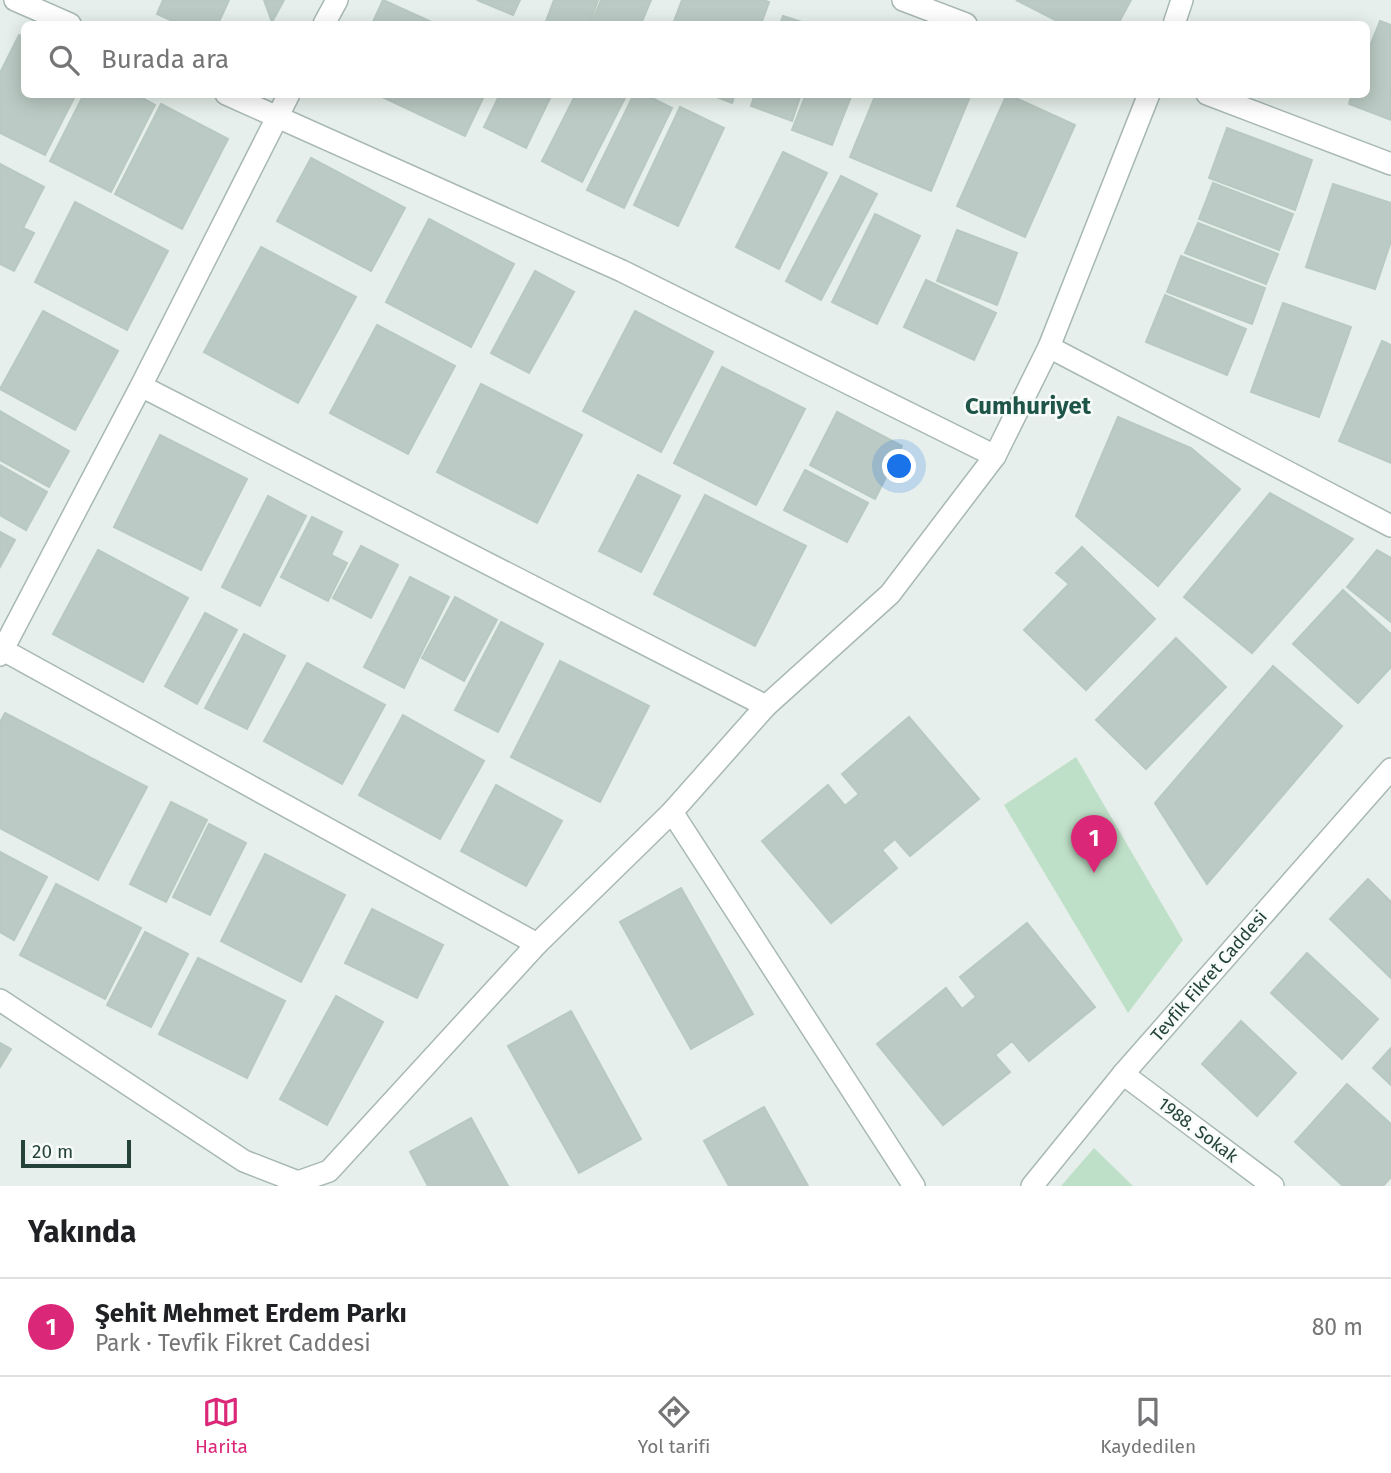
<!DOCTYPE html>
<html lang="tr">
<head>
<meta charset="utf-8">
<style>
  :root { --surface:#fff; --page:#f6f6f6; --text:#202124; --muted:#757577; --line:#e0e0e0; --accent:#db2777 }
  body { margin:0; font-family:"Fira Sans",sans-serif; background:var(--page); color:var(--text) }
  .scale { position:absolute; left:21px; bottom:18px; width:110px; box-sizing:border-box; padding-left:7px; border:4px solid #24423a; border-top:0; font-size:19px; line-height:24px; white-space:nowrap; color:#24423a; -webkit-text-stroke:5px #f7fbf9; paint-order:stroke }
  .you { position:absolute; left:900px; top:467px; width:24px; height:24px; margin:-18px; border:5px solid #fff; border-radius:50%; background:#1a73e8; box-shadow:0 0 0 10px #1a73e833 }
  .badge { display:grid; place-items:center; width:46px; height:46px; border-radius:50%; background:var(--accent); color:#fff; font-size:23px; font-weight:700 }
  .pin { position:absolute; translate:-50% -58px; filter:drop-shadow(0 2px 4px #0008) }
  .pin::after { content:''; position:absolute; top:37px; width:24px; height:21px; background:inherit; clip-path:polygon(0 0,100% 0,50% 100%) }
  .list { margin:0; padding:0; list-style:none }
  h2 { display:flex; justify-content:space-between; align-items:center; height:91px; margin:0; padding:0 28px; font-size:30px }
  h2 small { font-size:23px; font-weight:400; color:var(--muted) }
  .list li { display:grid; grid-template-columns:46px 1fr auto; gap:21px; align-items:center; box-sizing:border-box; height:98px; padding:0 28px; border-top:2px solid var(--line) }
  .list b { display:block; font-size:26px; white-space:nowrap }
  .list p { margin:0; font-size:23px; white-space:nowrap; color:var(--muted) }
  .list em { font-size:23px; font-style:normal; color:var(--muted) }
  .icon { flex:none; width:38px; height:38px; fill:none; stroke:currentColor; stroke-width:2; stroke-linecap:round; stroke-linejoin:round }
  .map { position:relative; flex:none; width:1391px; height:1186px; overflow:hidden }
  .search { position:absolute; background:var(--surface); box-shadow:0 4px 18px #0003; left:21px; right:21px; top:21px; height:77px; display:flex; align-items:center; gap:18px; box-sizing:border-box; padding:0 24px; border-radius:10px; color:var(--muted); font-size:26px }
  .sheet { height:189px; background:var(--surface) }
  nav { display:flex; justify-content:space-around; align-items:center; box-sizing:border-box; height:98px; border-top:2px solid var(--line); background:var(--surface); font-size:19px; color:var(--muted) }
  nav a { display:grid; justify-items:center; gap:4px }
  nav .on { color:var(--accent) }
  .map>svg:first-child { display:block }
  .green { fill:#bfe0c8 }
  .building { fill:#bbcac4; stroke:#b8c9c2; stroke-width:2 }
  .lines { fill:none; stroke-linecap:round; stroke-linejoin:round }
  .minor-casing { stroke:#a8b8b2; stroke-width:24 }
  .tertiary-casing { stroke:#a8b8b2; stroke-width:24 }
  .minor { stroke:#fff; stroke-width:21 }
  .tertiary { stroke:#fff; stroke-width:21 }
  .labels { text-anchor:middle; stroke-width:5; stroke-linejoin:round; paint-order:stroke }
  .street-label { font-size:18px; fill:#24423a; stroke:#f7fbf9 }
  .district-label { font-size:24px; font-weight:bold; fill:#1f5548; stroke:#f7fbf9 }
</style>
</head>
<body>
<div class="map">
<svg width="1391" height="1186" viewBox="0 0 1391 1186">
  <rect width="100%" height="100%" fill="#e6efeb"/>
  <!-- green -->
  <path class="green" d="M1076 757 1183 940 1128 1013 1004 805Z
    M1094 1148 1133 1186H1061Z"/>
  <!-- building -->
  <path class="building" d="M163 0H229L218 24H179L157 14Z
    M264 0H284L272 22Z
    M383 0 436 24H372Z
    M477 0H520L513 15Z
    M554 0H598L589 24H545Z
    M601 0H651L641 24H591Z
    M682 0H763L769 2 761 24H673Z
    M1016 0H1131L1118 24H1063Z
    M783 16 808 24H780Z
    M1380 21 1391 25V120L1349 104 1352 94H1366V56Z
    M19 35 24 37V94H76L45 155 0 133V73Z
    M84 94H135L155 105 111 192 50 161Z
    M376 94H485L465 136Z
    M500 94H552L526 148 484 127Z
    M576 94 626 96 582 182 542 161Z
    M634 94H644L672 108 624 208 587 190Z
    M709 94H735L732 103Z
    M755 94H801L792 121 751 106Z
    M806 94H852L832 145 792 130Z
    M876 94H971L931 191 850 157Z
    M1007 94 1075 125 1025 237 957 206Z
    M161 104 228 139 182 229 115 194Z
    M680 107 724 128 678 226 634 205Z
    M1227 128 1312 160 1295 210 1209 178Z
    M783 152 827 173 779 269 736 247Z
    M311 158 405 208 371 271 277 221Z
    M0 164 44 187 23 228 34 233 14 271 0 264Z
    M841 176 877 194 821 300 786 281Z
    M1213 183 1293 214 1279 250 1199 219Z
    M1333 184 1391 203V241L1375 289 1306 267Z
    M75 202 168 251 127 330 35 282Z
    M875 214 920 236 877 324 832 302Z
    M429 219 514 264 471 347 386 302Z
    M1198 223 1278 254 1266 284 1185 253Z
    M957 230 1017 253 997 305 937 281Z
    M261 247 356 297 298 403 204 352Z
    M1181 256 1265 288 1252 324 1167 292Z
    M535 271 574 292 529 373 491 353Z
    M926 280 996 313 974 360 904 327Z
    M1165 295 1246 329 1227 375 1146 342Z
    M1283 303 1351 327 1319 417 1251 392Z
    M43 311 118 351 75 430 0 389Z
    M635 311 713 352 661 452 583 411Z
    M377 325 455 366 408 454 330 413Z
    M1382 341 1391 345V463L1339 441Z
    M722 367 805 409 756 505 674 463Z
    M481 384 582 435 537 523 437 472Z
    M0 411 69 451 49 487 0 460Z
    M837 412 902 446 875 499 810 465Z
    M1118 417 1191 448 1240 489 1158 586 1076 516Z
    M160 435 247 479 201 570 114 527Z
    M0 465 47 492 26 530 0 515Z
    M805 470 868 503 847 542 784 510Z
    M638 475 680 496 641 572 599 551Z
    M1270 493 1353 539 1252 653 1184 597Z
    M705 495 806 546 755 646 654 594Z
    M268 496 306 516 260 606 222 587Z
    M312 517 342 532 331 555 347 563 328 601 281 577Z
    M0 532 15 540 0 567Z
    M361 546 398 565 371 618 333 598Z
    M1082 547 1155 619 1086 690 1024 630 1069 584 1056 573Z
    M98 550 188 598 143 682 53 634Z
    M1377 550 1391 558V622L1347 587Z
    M410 577 449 597 404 688 364 667Z
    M1343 590 1391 634V667L1358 703 1293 644Z
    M455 597 497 620 464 681 422 658Z
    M205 613 237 630 197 704 165 686Z
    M501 622 543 644 498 732 455 710Z
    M244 634 285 656 247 729 205 708Z
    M1176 638 1226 687 1146 769 1096 720Z
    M560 661 649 706 600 802 511 757Z
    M307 663 385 705 342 784 264 741Z
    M1273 666 1342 726 1207 884 1155 803Z
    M5 713 147 787 98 880 0 828V722Z
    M403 715 484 761 440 839 359 795Z
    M909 717 979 799 910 856 895 839 882 850 897 868 831 923 762 841 828 785 845 806 859 794 842 774Z
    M496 785 562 821 526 886 461 851Z
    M171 802 207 820 166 902 130 884Z
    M209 824 246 843 210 915 173 897Z
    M0 852 47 877 14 940 0 932Z
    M265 854 345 895 301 982 221 941Z
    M1368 879 1391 902V978L1330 919Z
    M56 884 141 928 105 999 20 955Z
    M681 888 753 1014 691 1049 620 922Z
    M372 909 443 945 417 998 345 963Z
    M1027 923 1095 1007 1029 1061 1012 1041 995 1055 1010 1072 943 1125 877 1044 946 988 962 1009 976 997 960 977Z
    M145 932 188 954 151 1027 107 1005Z
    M1307 953 1378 1019 1342 1059 1271 993Z
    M198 958 285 1001 247 1078 159 1034Z
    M336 996 383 1022 327 1125 280 1099Z
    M571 1011 641 1139 579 1173 508 1046Z
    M1241 1021 1296 1073 1257 1116 1202 1064Z
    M0 1043 11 1049 0 1067Z
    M1391 1048V1085L1373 1068Z
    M1347 1084 1391 1124V1177L1383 1186H1343L1295 1142Z
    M764 1107 808 1186H729L704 1141Z
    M471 1118 508 1186H428L410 1152Z"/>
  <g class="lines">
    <!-- minor casing -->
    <g class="minor-casing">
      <path id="minor" d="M15 0 70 24
        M324 24 337 0
        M226 94 622 271 995 456
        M1049 347 1391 526
        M141 386 766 706
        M3 650 537 944
        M0 655 141 386 289 94
        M672 812 914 1186
        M1123 1074 1273 1186"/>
    </g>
    <!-- tertiary casing -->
    <g class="tertiary-casing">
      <path id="tertiary" d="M903 0 966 24
        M1174 24 1182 0
        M1207 94 1391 164
        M0 1000 244 1161 298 1182 329 1171 537 944 672 812 766 706 890 594 995 456 1049 347 1149 94
        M1032 1186 1123 1074 1391 769"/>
    </g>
    <!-- minor -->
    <use href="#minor" class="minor"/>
    <!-- tertiary -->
    <use href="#tertiary" class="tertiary"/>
  </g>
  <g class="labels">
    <!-- street labels -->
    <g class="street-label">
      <text transform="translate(1209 976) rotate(-49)" y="6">Tevfik Fikret Caddesi</text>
      <text transform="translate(1198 1130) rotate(37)" y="6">1988. Sokak</text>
    </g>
    <!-- district labels -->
    <g class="district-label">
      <text x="1028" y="414">Cumhuriyet</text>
    </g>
  </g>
</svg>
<div class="scale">20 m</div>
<div class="you"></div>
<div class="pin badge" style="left:1094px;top:873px">1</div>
<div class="search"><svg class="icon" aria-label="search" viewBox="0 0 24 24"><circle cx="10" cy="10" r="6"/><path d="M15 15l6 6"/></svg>Burada ara</div>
</div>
<section class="sheet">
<h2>Yakında<small></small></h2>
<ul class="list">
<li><span class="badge">1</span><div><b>Şehit Mehmet Erdem Parkı</b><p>Park · Tevfik Fikret Caddesi</p></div><em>80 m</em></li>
</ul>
</section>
<nav>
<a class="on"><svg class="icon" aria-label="map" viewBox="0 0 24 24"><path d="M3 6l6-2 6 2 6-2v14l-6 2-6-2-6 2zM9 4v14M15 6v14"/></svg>Harita</a>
<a><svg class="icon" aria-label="directions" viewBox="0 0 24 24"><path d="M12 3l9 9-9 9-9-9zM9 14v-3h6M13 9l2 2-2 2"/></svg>Yol tarifi</a>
<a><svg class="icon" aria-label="saved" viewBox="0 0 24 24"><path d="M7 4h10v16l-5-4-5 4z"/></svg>Kaydedilen</a>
</nav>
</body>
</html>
